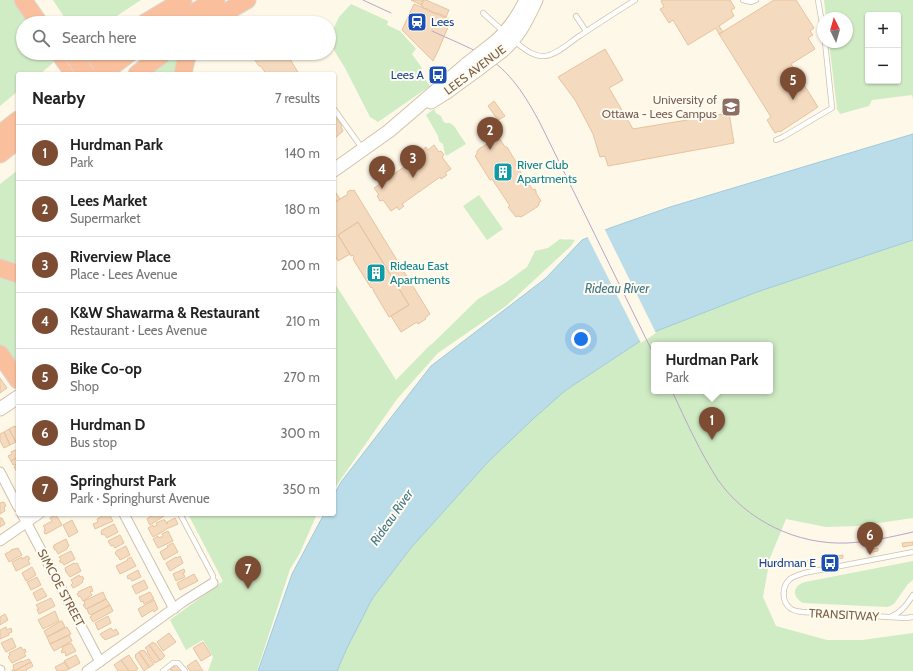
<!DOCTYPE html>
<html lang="en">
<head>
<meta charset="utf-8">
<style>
  :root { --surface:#fff; --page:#f2f2f2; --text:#222; --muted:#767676; --line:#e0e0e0; --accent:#7d4d33 }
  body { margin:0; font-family:Cabin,sans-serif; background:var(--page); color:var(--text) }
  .controls { position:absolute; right:12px; top:12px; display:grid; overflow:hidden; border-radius:4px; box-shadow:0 1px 3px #0004 }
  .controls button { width:36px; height:36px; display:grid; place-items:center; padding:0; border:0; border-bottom:1px solid var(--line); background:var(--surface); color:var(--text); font:20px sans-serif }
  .compass { position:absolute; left:817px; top:12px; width:36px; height:36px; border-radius:50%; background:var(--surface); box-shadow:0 1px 3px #0004; rotate:355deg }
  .you { position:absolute; left:581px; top:339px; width:14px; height:14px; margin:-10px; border:3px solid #fff; border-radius:50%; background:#1a73e8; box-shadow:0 0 0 6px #1a73e833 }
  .badge { display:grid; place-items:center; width:26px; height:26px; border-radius:50%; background:var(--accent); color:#fff; font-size:13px; font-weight:700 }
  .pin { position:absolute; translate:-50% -33px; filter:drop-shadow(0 1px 2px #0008) }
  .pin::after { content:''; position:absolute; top:21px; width:14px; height:12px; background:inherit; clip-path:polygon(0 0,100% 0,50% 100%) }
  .popup { position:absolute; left:651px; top:342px; width:122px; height:52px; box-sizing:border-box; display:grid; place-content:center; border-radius:4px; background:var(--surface); filter:drop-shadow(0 1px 3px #0005); font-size:13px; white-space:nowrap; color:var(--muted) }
  .popup b { font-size:15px; color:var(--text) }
  .popup::after { content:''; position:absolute; left:50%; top:100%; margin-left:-8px; border:8px solid transparent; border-top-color:var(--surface) }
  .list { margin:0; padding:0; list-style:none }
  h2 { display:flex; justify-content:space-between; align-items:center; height:52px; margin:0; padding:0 16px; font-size:17px }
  h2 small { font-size:13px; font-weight:400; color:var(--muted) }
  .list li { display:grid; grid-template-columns:26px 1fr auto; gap:12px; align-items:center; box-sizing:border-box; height:56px; padding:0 16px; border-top:1px solid var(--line) }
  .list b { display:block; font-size:15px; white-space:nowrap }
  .list p { margin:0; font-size:13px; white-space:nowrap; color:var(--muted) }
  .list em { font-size:13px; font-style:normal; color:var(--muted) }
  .icon { flex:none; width:22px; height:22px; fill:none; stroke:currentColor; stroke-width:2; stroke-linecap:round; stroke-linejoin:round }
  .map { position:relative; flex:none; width:913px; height:671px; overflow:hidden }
  .search { position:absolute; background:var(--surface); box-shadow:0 1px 3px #0004; left:16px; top:16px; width:320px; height:44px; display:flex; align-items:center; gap:10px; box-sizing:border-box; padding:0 14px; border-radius:22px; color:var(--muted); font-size:15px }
  .panel { position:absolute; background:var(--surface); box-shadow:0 1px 3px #0004; left:16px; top:72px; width:320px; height:444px; border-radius:4px }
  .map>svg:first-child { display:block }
  .green { fill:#d0ecc5; fill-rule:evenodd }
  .water { fill:#bbdce9; stroke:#a0cbdb }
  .pier { fill:#fdf8e8 }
  .building { fill:#f4dabe; stroke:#e8c39e }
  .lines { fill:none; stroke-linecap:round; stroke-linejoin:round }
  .lane-casing { stroke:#d0c1ac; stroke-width:6 }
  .street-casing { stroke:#d0c1ac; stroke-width:11 }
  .secondary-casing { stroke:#d3c2aa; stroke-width:15 }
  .highway-casing { stroke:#dcd6d0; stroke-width:19 }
  .lane { stroke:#fff; stroke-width:4.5 }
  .street { stroke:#fff; stroke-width:9 }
  .secondary { stroke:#fff; stroke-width:13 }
  .highway { stroke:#fac09d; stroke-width:17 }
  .tram { stroke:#bca5c9; stroke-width:1 }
  .secondary-bridge-casing { stroke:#d3c2aa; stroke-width:15; stroke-linecap:butt }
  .highway-bridge-casing { stroke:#dcd6d0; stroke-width:19; stroke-linecap:butt }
  .secondary-bridge { stroke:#fff; stroke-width:13 }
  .highway-bridge { stroke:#fac09d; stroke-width:17 }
  .labels { text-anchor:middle; stroke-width:4; stroke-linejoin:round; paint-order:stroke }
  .transit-label { font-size:12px; fill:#164399; stroke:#fffbef; text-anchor:end }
  .street-label { font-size:12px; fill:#79614a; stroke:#fffbef }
  .education-label { font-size:12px; fill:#785e54; stroke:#fffbef; text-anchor:end }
  .culture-label { font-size:12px; fill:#0d838f; stroke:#fffbef; text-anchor:start }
  .water-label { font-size:13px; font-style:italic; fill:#42788d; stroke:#fffbef }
</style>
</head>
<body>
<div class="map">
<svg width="913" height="671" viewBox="0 0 913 671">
  <rect width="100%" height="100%" fill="#fdf8e8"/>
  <!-- green -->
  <path class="green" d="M0 0H13L28 23H23V53H48L54 62 40 74H18V91L0 106Z
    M53 0H141L106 23H68Z
    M824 0H913V99L912 95 872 100 869 106 840 114 837 109 829 42H847V18H826ZM868 15H898V81H868Z
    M351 4 388 21 387 25 400 31 416 49 412 54 422 68 419 70 430 86 378 122 370 117 345 68 334 50 331 34 339 17Z
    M179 53 175 74H152Z
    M434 109 436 113 441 116 443 121 445 123H450L454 126 466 144 446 156 444 150 443 144 439 141 438 136 426 115Z
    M18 170V269L0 262V184Z
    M479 195 503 229 487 240 463 206Z
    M560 239C565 240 570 239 575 240L571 246 506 306 438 353 397 399 334 489V282L396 380 429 346 432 344 478 299 505 283 527 267 535 251 548 248Z
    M913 240V518L858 526 826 527 786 519 770 558 763 597 776 626 827 640H862L913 633V671H337L347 648 372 599 410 549 488 462 533 419 566 390 654 332 757 292ZM654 345H770V391H654Z
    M0 274 18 280V372L0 347Z
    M188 514H317L299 555 290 569 257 671H208L213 657 203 640 186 650 170 620 223 581Z
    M913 561V580L908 584 894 604 890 606 887 607 803 603C792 597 792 586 805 582Z"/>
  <!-- water -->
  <path class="water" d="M913 134V240L757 292 654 332 566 390 533 419 488 462 410 549 372 599 347 648 337 671H258L292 574 324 514H334V495L341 482 431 366 546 278 582 240 610 228 670 207Z"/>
  <!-- pier -->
  <path class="pier" d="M604 228 656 333 641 343 587 236Z"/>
  <!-- building -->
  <path class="building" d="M411 0H423L421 5Z
    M424 0H426L449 10 446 17 438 13 437 14 429 11V10L426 8 425 9 423 8 424 7 421 6Z
    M663 0H730L735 8 731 10 734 16 719 26 723 32 719 34 716 28 688 45 673 20 669 23 660 9 664 7 661 1Z
    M774 0H796L814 28 810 31 813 35 808 38 815 49 791 64 818 107 780 132 779 131 775 133 767 120 771 117 719 34Z
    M414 4 451 20 438 51 433 61 402 30Z
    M605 49 623 80 609 88 633 129 729 113 734 143 608 166 605 156 600 157 593 134 581 111 575 100 558 77Z
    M251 53H280L283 58 286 56 288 58 290 59 299 74H266L261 66H259L254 59V58Z
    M494 101 505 116 498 120 488 106Z
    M334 115 342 126 341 127 343 131 334 139Z
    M495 139 498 141 500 139 505 147H507L516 162 515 164 533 190 535 189 536 191V193L541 201 539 202V205L537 207 521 217 518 216 516 217 508 207 510 206 492 179 490 180 475 156 477 154V151L479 149Z
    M434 145 439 152 441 151 444 155 442 157 451 169 445 173 447 175 441 179 440 177 402 204 404 206 399 210 397 207 391 211 383 200 380 201 377 196 379 195 374 188 380 184 379 181 384 177 386 180 423 153 421 151 426 147 428 150Z
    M334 190 340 199 334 203Z
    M351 190 352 191 354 190 430 314 425 318 426 319 418 324 417 322 401 332 391 316 409 305 358 222 338 235 350 254 338 261 334 254V203L348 194 347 192Z
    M358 222 409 305 389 317 373 290H374L372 287 371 288 353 259 354 258 353 255 351 256 338 235Z
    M0 378 7 388 0 393Z
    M15 426 18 431V441L16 442 9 429Z
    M9 429 16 442 10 445 4 432Z
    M4 432 10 445 4 448 0 441V434Z
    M18 449V457L11 461 8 456 12 454 11 452Z
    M18 457V464L13 465 11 461Z
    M18 464V471L17 472 14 467Z
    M4 502 6 506 4 507 5 511 0 514V503Z
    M106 514H109L113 521 95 529 93 524 98 522 97 519Z
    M154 514H164V516L150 525 147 519Z
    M55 515 58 518 62 525 48 533 45 534 44 531 46 530 45 529H44L45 528 43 526 52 521 50 518Z
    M0 518H2L5 524 0 527Z
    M175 518 178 524 169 528H168L162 532 153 537 148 528 153 525 154 527 157 525 156 523 163 520H165L167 524 168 523 167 522Z
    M72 520 78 532 69 537 63 525Z
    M114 524 118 532 107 538 104 534 102 535 101 532 102 530Z
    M168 531 173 541 158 548 153 539 158 536 159 538 163 536 162 534Z
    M120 535 124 543 115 548 113 545 111 546 108 541Z
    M66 539 69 546 67 548V549L58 554 56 550H55L53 547H54V545Z
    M913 542V545L903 547 902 543Z
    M173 543 178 552 164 560 160 552 168 547 167 546Z
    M126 546 130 555 120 560 118 556H117L115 553 116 552V551Z
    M18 548 22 555 9 562 5 554 11 551V550Z
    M878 548V551L868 553 867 550Z
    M71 551 75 559 64 565 62 562 61 563 59 561 61 560 59 557Z
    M843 555V558L832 560V557Z
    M27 556H28L30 559 28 560 30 564 16 571 12 562 22 557V559Z
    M180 556 183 563 170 571 166 563 176 557 177 558Z
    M131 557 136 566 120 574 116 566 128 560 127 559Z
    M808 561 809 565 798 566V563Z
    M74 563 75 564 77 563 81 571 70 577 66 572 65 568Z
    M32 567 36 575 26 581 22 573Z
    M184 569 185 572 183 573 185 577 176 581 173 574Z
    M138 570 141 577 132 581 130 578 128 579 127 576Z
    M194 574 198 581 180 590 177 583Z
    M79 575 80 577 82 576 84 579 82 580 83 582 79 585 73 588 71 585 73 583 71 580Z
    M37 577 41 585 31 590 27 582Z
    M144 580 148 588 136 594 132 586Z
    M91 586 93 591 90 592 92 595 83 601 80 596 79 597 77 594 79 593 78 592Z
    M42 588 47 596 37 601 33 593Z
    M103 592 106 599 86 609 83 605 85 604 84 601Z
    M150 592 154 599 144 604 143 601 141 602 139 597Z
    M51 598 55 606 39 614 37 609H39L36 605 49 599Z
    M106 599 110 605 91 615 90 614H89L87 609Z
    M154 600 158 609 154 612 153 610 142 617 138 609Z
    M110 605 113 611 93 622 90 617 92 616 91 615Z
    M55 611 59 621 43 629 38 620Z
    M5 614 8 620 0 625V617Z
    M108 616 111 623 98 630 95 623Z
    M61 621H62L65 627 47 637 44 631Z
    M6 627 7 630 11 628 12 632 9 633V635L0 639V630Z
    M67 627 71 634 50 644 47 637Z
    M111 628 113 631 116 629 119 634 105 640 104 638H103L100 634Z
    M169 633 176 642 163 651 157 642Z
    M69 635 72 641 54 651 50 644Z
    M12 638 16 647 6 652 1 643Z
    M153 642 154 644 155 643 165 656 161 660H160L149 645Z
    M203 642 211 655 201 661 193 648Z
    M71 643 76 651 66 656 65 652 62 653 61 651 63 650 62 647Z
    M149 645 160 660 155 663 147 652 148 651 145 648Z
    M21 647 23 650 25 649 26 652 24 653 26 656 12 663 8 657 10 655 9 653Z
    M142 650 143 651 144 650 154 664 150 667H149L139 652Z
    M139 652 149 667 144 671 135 657 136 656 135 655Z
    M76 655 80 663 69 669 64 661Z
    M129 655 138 669 135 671H129L121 660Z
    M29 659 31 662 14 671H12V670L14 669 13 665 22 661V662Z
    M121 660 129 671H118L114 665Z
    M196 660 203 671H190L187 666Z
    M31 662 33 666 26 670 27 671H14Z
    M65 662 69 669 65 671H57L55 667Z
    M177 664 182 671H171L170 670Z"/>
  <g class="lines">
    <!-- lane casing -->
    <g class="lane-casing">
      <path id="lane" d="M743 0 751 2 756 0
        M818 0 823 29
        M483 13 504 32
        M576 16 586 31
        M514 41C522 47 533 57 544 56 555 56 569 43 578 37 597 24 616 12 635 0
        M334 109 362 148
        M776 140 783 137 832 108 825 42
        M180 514 213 576V583
        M913 552 804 573C799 575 794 576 790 579 782 586 781 601 790 608 793 611 797 611 802 612L906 618 913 617
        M892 616C902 612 907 604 913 595
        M163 671 173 663H178L185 671"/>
    </g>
    <!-- street casing -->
    <g class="street-casing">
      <path id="street" d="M0 472 18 507
        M22 514 100 662
        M124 514 174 609
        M0 541 39 514
        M0 670V671
        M87 671 184 601 213 583"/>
    </g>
    <!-- secondary casing -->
    <g class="secondary-casing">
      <path id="secondary" d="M494 43C508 31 518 17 526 0
        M502 51C519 37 527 19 536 0
        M431 102 447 92 477 70
        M334 170 389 131 467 64
        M0 409 18 397"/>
    </g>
    <!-- highway casing -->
    <g class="highway-casing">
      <path id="highway" d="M23 0 39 23
        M145 23 183 0
        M175 23 216 0
        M207 23 247 0
        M59 53 74 74
        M76 74 103 53
        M102 74 130 53
        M137 74 164 53
        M183 74 185 64 188 53
        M0 134 18 120
        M0 154 18 140
        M0 268 18 274
        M0 354 18 380"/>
    </g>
    <!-- lane -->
    <use href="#lane" class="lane"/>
    <!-- street -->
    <use href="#street" class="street"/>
    <!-- secondary -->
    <use href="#secondary" class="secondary"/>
    <!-- highway -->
    <use href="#highway" class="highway"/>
    <!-- tram -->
    <path class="tram" d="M363 0 391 13
      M432 31C449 39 467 46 483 55 510 70 526 97 540 123L654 355
      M672 391C686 421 700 452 718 480 747 521 797 545 847 543 869 542 891 537 913 532"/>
    <!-- secondary-bridge casing -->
    <g class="secondary-bridge-casing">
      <path id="secondary-bridge" d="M467 64 494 43
        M477 70 502 51"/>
    </g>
    <!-- highway-bridge casing -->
    <g class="highway-bridge-casing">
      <path id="highway-bridge" d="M72 53 86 74"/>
    </g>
    <!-- secondary-bridge -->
    <use href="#secondary-bridge" class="secondary-bridge"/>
    <!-- highway-bridge -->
    <use href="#highway-bridge" class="highway-bridge"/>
  </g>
  <!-- icons -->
  <defs>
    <g id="station-square" transform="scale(1)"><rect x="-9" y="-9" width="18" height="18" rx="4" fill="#1a4fb4" stroke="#fffbef"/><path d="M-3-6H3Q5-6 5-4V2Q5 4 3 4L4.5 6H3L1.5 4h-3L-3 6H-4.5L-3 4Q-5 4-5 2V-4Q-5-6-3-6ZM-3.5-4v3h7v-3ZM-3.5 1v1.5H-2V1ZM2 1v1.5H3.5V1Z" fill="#fff"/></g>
    <g id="bus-square" transform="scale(1)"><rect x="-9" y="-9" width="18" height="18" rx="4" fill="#1a4fb4" stroke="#fffbef"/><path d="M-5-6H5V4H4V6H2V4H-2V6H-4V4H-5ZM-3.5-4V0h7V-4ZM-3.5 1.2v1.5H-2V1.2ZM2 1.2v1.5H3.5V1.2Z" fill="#fff"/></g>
    <g id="university-square" transform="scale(1)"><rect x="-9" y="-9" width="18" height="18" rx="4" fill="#8d6e63" stroke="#fffbef"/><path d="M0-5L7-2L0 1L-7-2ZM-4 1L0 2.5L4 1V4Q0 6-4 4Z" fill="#fff"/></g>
    <g id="building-square" transform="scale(1)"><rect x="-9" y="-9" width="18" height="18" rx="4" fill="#0f9aa8" stroke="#fffbef"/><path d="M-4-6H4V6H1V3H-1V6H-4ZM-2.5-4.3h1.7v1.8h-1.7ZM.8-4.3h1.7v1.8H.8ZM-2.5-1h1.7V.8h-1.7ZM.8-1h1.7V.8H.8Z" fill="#fff"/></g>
  </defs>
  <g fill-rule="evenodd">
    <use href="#station-square" x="417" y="22"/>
    <use href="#bus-square" x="438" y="75"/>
    <use href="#university-square" x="731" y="107"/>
    <use href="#building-square" x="503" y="172"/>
    <use href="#building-square" x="376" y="273"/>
    <use href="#bus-square" x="830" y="563"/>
  </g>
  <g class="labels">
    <!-- transit labels -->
    <g class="transit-label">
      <text x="431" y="26" text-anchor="start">Lees</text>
      <text x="424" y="79">Lees A</text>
      <text x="816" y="567">Hurdman E</text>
    </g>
    <!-- street labels -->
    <g class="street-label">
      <text transform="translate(475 70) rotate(-37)" y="4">LEES AVENUE</text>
      <text transform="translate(61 588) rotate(62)" y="4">SIMCOE STREET</text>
      <text transform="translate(844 615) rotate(3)" y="4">TRANSITWAY</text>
    </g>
    <!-- education labels -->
    <g class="education-label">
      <text x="717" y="104">University of<tspan x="717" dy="14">Ottawa - Lees Campus</tspan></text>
    </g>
    <!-- culture labels -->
    <g class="culture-label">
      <text x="517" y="169">River Club<tspan x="517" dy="14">Apartments</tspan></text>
      <text x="390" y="270">Rideau East<tspan x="390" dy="14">Apartments</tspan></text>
    </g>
    <!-- water labels -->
    <g class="water-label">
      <text x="617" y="293">Rideau River</text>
      <text transform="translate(391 517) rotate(-55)" y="5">Rideau River</text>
    </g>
  </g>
</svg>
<div class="controls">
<button>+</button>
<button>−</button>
</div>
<svg class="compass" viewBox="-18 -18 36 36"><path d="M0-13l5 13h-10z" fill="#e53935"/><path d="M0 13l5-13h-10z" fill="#767676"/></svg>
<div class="you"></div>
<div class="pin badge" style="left:712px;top:440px">1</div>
<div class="popup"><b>Hurdman Park</b>Park</div>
<div class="pin badge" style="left:490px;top:150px">2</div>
<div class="pin badge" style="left:413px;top:178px">3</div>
<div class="pin badge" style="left:382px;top:189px">4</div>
<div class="pin badge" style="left:793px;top:100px">5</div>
<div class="pin badge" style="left:870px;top:555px">6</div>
<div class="pin badge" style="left:248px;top:589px">7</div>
<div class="search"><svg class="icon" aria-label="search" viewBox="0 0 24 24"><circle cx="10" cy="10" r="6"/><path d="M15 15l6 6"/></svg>Search here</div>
<section class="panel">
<h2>Nearby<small>7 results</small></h2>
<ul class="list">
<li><span class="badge">1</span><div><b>Hurdman Park</b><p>Park</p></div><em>140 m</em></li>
<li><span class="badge">2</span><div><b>Lees Market</b><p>Supermarket</p></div><em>180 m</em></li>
<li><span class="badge">3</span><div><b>Riverview Place</b><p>Place · Lees Avenue</p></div><em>200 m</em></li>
<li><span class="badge">4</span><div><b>K&amp;W Shawarma &amp; Restaurant</b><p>Restaurant · Lees Avenue</p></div><em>210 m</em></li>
<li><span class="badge">5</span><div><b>Bike Co-op</b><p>Shop</p></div><em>270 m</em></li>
<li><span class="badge">6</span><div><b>Hurdman D</b><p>Bus stop</p></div><em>300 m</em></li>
<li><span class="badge">7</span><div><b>Springhurst Park</b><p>Park · Springhurst Avenue</p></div><em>350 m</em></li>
</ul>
</section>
</div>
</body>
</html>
